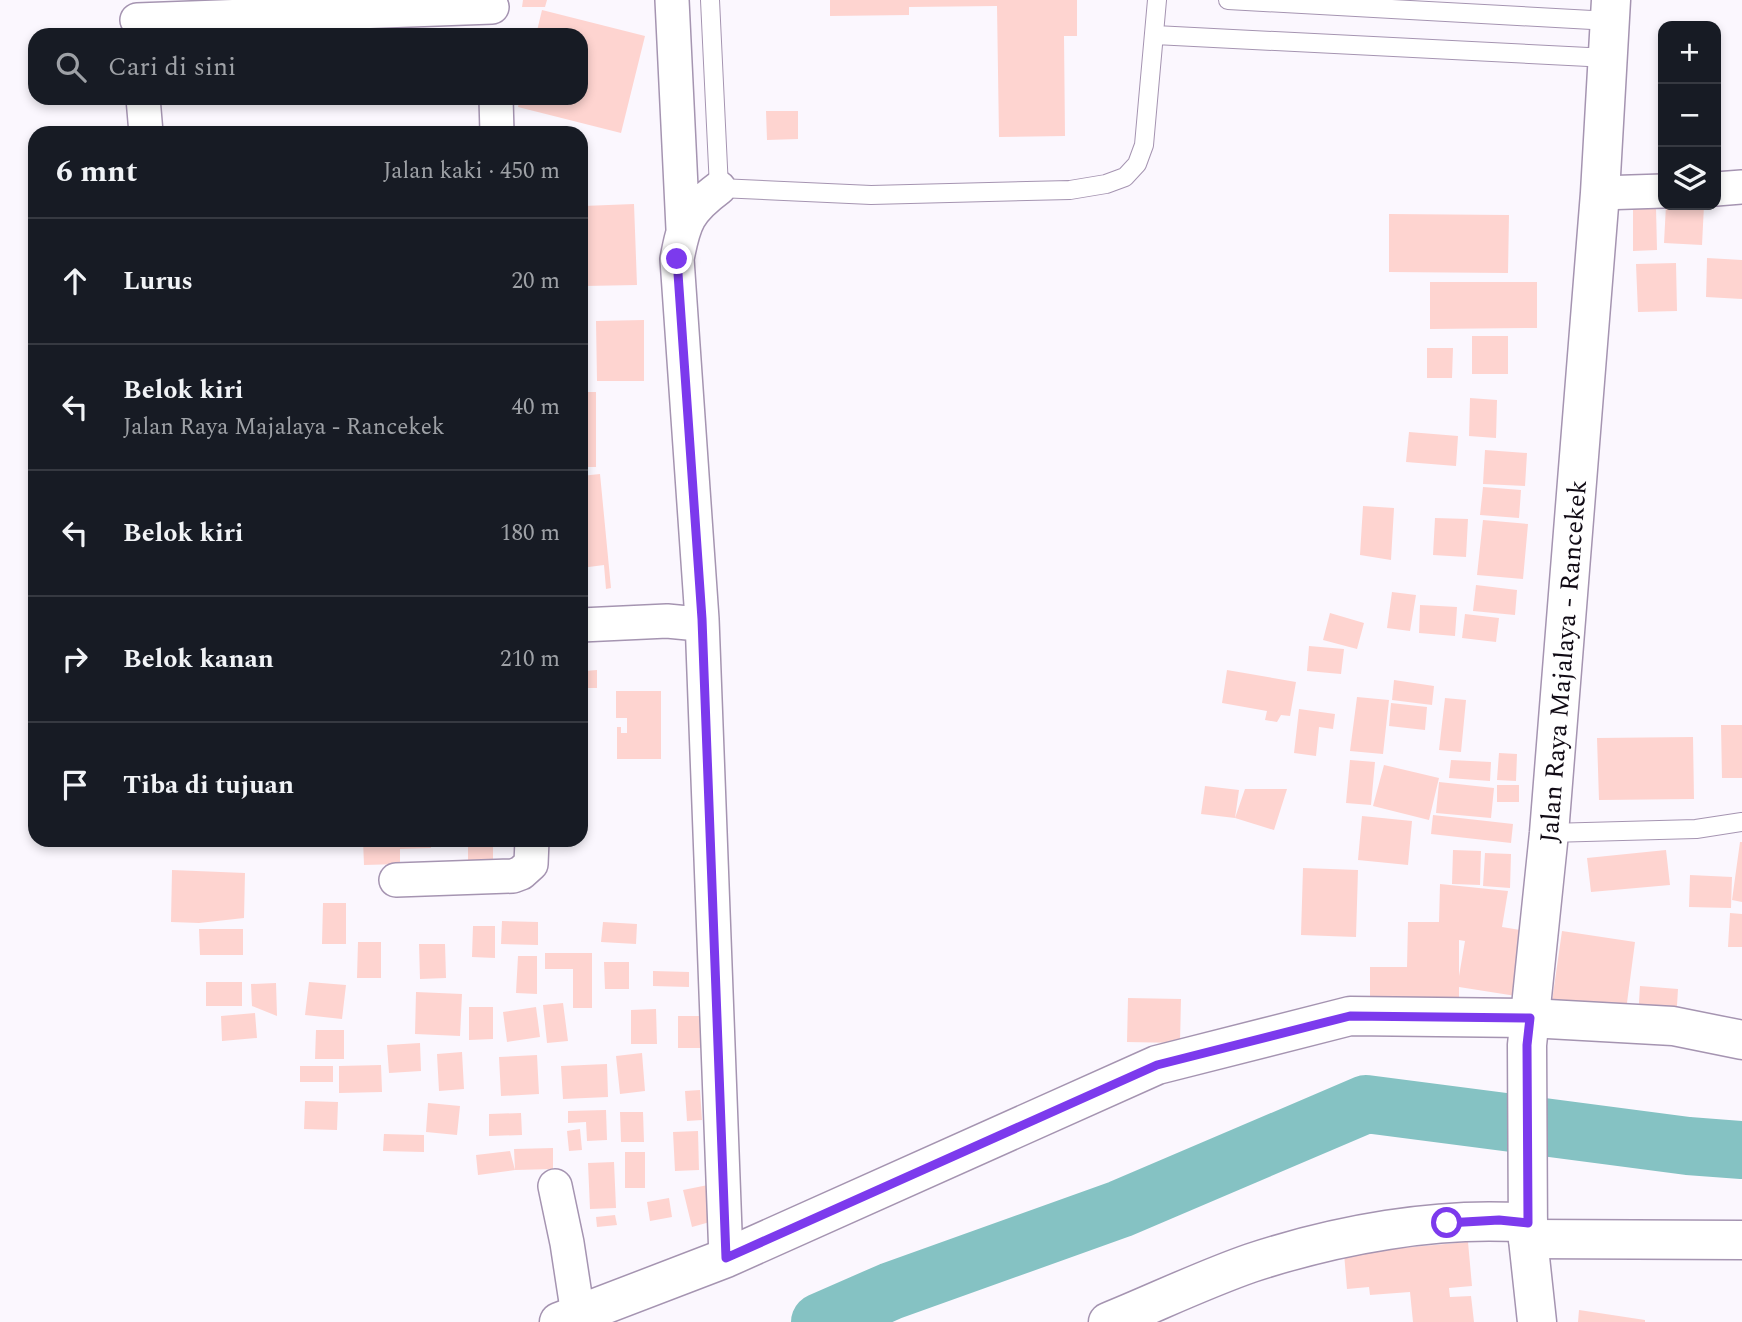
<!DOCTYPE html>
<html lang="id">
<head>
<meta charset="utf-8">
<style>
  :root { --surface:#171b24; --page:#20242c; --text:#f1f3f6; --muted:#9ea1a6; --line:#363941 }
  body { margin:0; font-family:Spectral,serif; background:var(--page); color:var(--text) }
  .controls { position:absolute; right:21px; top:21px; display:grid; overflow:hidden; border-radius:14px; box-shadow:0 4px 10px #0003 }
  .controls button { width:63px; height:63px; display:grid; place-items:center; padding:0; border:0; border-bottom:2px solid var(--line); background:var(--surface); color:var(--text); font:35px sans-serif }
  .stop { position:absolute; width:21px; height:21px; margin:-16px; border:5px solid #7c3aed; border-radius:50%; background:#fff }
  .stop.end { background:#7c3aed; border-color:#fff; box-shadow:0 2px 7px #0008 }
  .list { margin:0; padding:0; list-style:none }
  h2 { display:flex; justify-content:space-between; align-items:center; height:91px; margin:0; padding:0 28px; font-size:30px }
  h2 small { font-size:23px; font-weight:400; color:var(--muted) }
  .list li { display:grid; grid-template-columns:46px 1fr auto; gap:21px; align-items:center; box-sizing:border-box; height:126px; padding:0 28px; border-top:2px solid var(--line) }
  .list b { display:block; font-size:26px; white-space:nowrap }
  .list p { margin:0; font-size:23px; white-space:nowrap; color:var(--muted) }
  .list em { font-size:23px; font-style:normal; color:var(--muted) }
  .icon { flex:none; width:38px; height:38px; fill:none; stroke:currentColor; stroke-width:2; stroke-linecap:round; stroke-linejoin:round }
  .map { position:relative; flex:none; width:1742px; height:1322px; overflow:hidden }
  .search { position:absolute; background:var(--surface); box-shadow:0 4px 10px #0003; left:28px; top:28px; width:560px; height:77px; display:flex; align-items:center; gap:18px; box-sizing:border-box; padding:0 24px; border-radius:21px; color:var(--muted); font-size:26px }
  .panel { position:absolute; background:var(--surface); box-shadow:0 4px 10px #0003; left:28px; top:126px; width:560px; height:721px; border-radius:21px }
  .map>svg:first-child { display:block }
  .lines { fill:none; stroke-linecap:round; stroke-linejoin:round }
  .river { stroke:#85c2c3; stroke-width:58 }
  .building { fill:#fed4d0; fill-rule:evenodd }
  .lane-casing { stroke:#a594b1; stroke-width:20 }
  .street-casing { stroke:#a594b1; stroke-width:36 }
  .secondary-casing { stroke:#a594b1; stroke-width:41 }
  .lane { stroke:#fff; stroke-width:18 }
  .street { stroke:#fff; stroke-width:33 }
  .secondary { stroke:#fff; stroke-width:38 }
  .route { stroke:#7c3aed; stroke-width:9 }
  .labels { text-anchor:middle; stroke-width:7; stroke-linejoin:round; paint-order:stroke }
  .street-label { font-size:26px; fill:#100a14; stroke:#fff }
</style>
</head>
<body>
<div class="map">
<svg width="1742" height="1322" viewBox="0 0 1742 1322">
  <rect width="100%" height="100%" fill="#fbf7fe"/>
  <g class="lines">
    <!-- river -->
    <path class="river" d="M820 1322 891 1291 1120 1209 1366 1104 1688 1146 1742 1150"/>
  </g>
  <!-- building -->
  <path class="building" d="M523 0H547L545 7H522Z
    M830 0H1077V36H1064L1065 136 999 137 997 6 909 7V15L830 16Z
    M542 10 645 36 621 133 518 107 520 98H581V35H536Z
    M766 111H798V139L767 140Z
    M634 204 637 285 585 286 583 206Z
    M1666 205H1704L1702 245 1664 243Z
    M1633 207H1656L1657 250 1633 251Z
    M1389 214 1509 215 1508 273 1389 272Z
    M1707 258 1742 260V299L1706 297Z
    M1676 263 1677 311 1638 312 1636 264Z
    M1430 282H1537V328L1430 329Z
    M644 320V381H597L596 321Z
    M1472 336H1508V374H1472Z
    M1427 348H1453L1452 378H1427Z
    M581 392H596V467H581Z
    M1470 398 1497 400 1496 438 1469 436Z
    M1409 432 1458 436 1456 466 1406 462Z
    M1485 450 1527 453 1525 486 1483 484Z
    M600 474 611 588 606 589 604 565 581 568V476Z
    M1483 487 1521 490 1519 518 1480 515Z
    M1363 506 1394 508 1391 560 1360 555Z
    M1435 518 1468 519 1466 557 1433 555Z
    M1483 520 1528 524 1523 579 1477 575Z
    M1476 585 1517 590 1515 615 1473 611Z
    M1392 592 1416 595 1410 631 1387 628Z
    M1420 605 1457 607 1455 636 1419 633Z
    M1330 613 1364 623 1357 649 1323 640Z
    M1465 614 1499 618 1496 642 1462 638Z
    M1309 646 1344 649 1341 674 1307 671Z
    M581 660H585V671L597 670V688H581Z
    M1227 670 1296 682 1290 716 1281 715 1277 722 1265 720 1267 711 1222 703Z
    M1394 680 1434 686 1432 705 1392 700Z
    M616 691H661V759H617V727H621V733H627V718H616Z
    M1357 697 1389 700 1383 754 1350 751Z
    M1445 698 1466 700 1461 752 1439 750Z
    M1391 703 1427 707 1425 730 1389 726Z
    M1299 709 1335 714 1333 729 1319 727 1316 756 1294 753Z
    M1721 725H1742V778H1722Z
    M1693 737 1694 799 1599 800 1597 738Z
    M1499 753 1517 754 1516 781 1497 780Z
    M1350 760 1375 762 1371 805 1346 803Z
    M1451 760 1491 762 1490 781 1449 778Z
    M1384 765 1439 778 1429 820 1373 806Z
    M1439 782 1494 788 1491 818 1436 813Z
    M1497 785H1519V802H1497Z
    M1205 786 1239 790 1235 818 1245 789H1287L1274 830 1235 818 1201 814Z
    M1433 815 1513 824 1511 843 1431 834Z
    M1362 816 1412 821 1408 865 1358 860Z
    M363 840H431V848L400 849V864L364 865Z
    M461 840H493V860H468V844H461Z
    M1740 842H1742V902L1732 900Z
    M1453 850 1481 851 1480 885 1452 884Z
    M1666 850 1670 885 1591 892 1587 858Z
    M1485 853 1511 854 1510 888 1483 886Z
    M1303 868 1358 870 1356 937 1301 935Z
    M172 870 245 873 244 918 199 923 171 922Z
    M1690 875 1732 877 1731 908 1689 907Z
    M1440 884 1508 891 1502 927 1526 931 1516 996 1459 987V1008L1370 1007V967H1407L1408 922H1439ZM1459 940 1465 941 1459 976Z
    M323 903H346V944H322Z
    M1730 913 1742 914V947H1728Z
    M502 921 538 922V945L501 944Z
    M603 922 637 924 636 944 601 942Z
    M473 926H495V958L472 957Z
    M199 929H243V955H200Z
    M1562 931 1635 942 1625 1018 1551 1008Z
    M358 942H381V978H357Z
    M419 944H445L446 978 420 979Z
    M545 953H592V1008H573V969H545Z
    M518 956H537V994L516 993Z
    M604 962H629V989H605Z
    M653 971 689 972V987L653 986Z
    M206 982H242V1006H206Z
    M309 982 346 985 342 1019 305 1015Z
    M276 983 277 1016 252 1006 251 984Z
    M1640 986 1678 989 1676 1022 1638 1019Z
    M416 992 462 994 460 1036 415 1034Z
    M1128 998 1181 999 1180 1043 1127 1042Z
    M563 1003 568 1041 547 1043 543 1005Z
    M469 1007H493V1039L469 1040Z
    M536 1007 540 1037 507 1042 503 1012Z
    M656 1009 657 1044H631V1010Z
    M255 1013 257 1038 222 1041 221 1016Z
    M678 1016H704L705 1048H678Z
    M316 1030H344V1059H315Z
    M420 1043 421 1071 389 1073 387 1045Z
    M462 1052 464 1089 439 1091 437 1054Z
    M642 1053 645 1091 620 1094 616 1056Z
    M537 1055 539 1094 501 1096 499 1057Z
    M607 1064 608 1097 563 1099 561 1066Z
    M381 1065 382 1092 339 1093V1066Z
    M300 1066H333V1082H300Z
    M700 1090 702 1120 687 1121 685 1091Z
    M305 1101 338 1102 337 1130 304 1129Z
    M428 1103 460 1106 457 1135 426 1132Z
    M606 1110 607 1140 587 1141 586 1122 568 1123V1111Z
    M620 1112H643L644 1142H621Z
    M521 1113 522 1135 489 1136V1114Z
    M580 1129 582 1150 569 1151 567 1131Z
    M698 1131 699 1170 675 1171 673 1132Z
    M384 1134 424 1135V1152L383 1151Z
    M553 1148V1169L515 1170 478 1175 476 1155 510 1151 515 1170 514 1149Z
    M625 1152H645V1188H625Z
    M614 1162 616 1208 590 1209 588 1163Z
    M708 1185 717 1220 692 1227 683 1190Z
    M669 1198 672 1217 650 1221 647 1202Z
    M615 1215 617 1225 597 1227 596 1217Z
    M1468 1242 1472 1286 1449 1288 1450 1297 1471 1296 1474 1322H1413L1410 1292 1370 1295 1369 1287 1347 1289 1344 1253Z
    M1579 1310 1645 1320V1322H1578Z"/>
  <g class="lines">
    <!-- lane casing -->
    <g class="lane-casing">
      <path id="lane" d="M710 0 719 188 871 195 1070 190 1106 184 1125 177 1137 164 1144 145 1157 0
        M1228 0 1610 21
        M1155 35 1608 58
        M1549 833 1696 829 1742 822"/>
    </g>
    <!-- street casing -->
    <g class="street-casing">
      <path id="street" d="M672 0 683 229
        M137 20 492 7
        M143 98 146 133
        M496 98 497 133
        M1716 189 1742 187
        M1600 193 1663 191
        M702 619 726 1258
        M581 625 667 621 688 623 702 619 677 259C684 222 688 211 719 188
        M396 880 513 876 521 873 531 864 532 840
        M555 1186 567 1243 578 1315"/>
    </g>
    <!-- secondary casing -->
    <g class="secondary-casing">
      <g id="secondary">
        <path d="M1528 1239 1742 1240"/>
        <path d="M559 1322 726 1258 1157 1065 1350 1016 1530 1018 1673 1026 1742 1040"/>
        <path d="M1108 1322C1155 1303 1202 1280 1251 1263 1336 1235 1438 1216 1528 1223"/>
        <path id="s1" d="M1537 1322 1528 1239 1527 1045 1549 833 1600 193 1611 0"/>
      </g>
    </g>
    <!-- lane -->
    <use href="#lane" class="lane"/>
    <!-- street -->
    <use href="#street" class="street"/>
    <!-- secondary -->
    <use href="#secondary" class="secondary"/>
  </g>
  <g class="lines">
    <!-- route -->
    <path class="route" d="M677 259 702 619 726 1258 1157 1065 1350 1016 1530 1018 1527 1045 1528 1223 1499 1220 1447 1223"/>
  </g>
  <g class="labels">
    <!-- street labels -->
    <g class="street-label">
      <text dy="9" stroke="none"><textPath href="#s1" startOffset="663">Jalan Raya Majalaya - Rancekek</textPath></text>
    </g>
  </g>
</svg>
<div class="controls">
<button>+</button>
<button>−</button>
<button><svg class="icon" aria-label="layers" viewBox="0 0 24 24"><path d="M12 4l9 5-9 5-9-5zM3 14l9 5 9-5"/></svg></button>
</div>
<div class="stop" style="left:1447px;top:1223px"></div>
<div class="stop end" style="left:677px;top:259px"></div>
<div class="search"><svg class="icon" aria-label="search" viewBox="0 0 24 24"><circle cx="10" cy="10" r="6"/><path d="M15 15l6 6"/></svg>Cari di sini</div>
<section class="panel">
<h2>6 mnt<small>Jalan kaki · 450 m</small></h2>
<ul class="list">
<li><svg class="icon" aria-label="ahead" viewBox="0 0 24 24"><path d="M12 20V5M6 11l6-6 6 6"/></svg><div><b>Lurus</b></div><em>20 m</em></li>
<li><svg class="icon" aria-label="left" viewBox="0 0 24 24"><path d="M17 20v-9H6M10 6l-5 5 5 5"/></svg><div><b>Belok kiri</b><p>Jalan Raya Majalaya - Rancekek</p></div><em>40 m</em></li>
<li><svg class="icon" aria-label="left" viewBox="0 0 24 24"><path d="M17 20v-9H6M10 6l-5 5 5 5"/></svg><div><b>Belok kiri</b></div><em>180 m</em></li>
<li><svg class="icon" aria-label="right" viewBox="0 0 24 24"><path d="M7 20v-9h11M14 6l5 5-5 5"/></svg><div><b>Belok kanan</b></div><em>210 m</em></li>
<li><svg class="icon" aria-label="arrive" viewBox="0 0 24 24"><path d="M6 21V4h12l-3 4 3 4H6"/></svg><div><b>Tiba di tujuan</b></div></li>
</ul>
</section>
</div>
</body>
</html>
